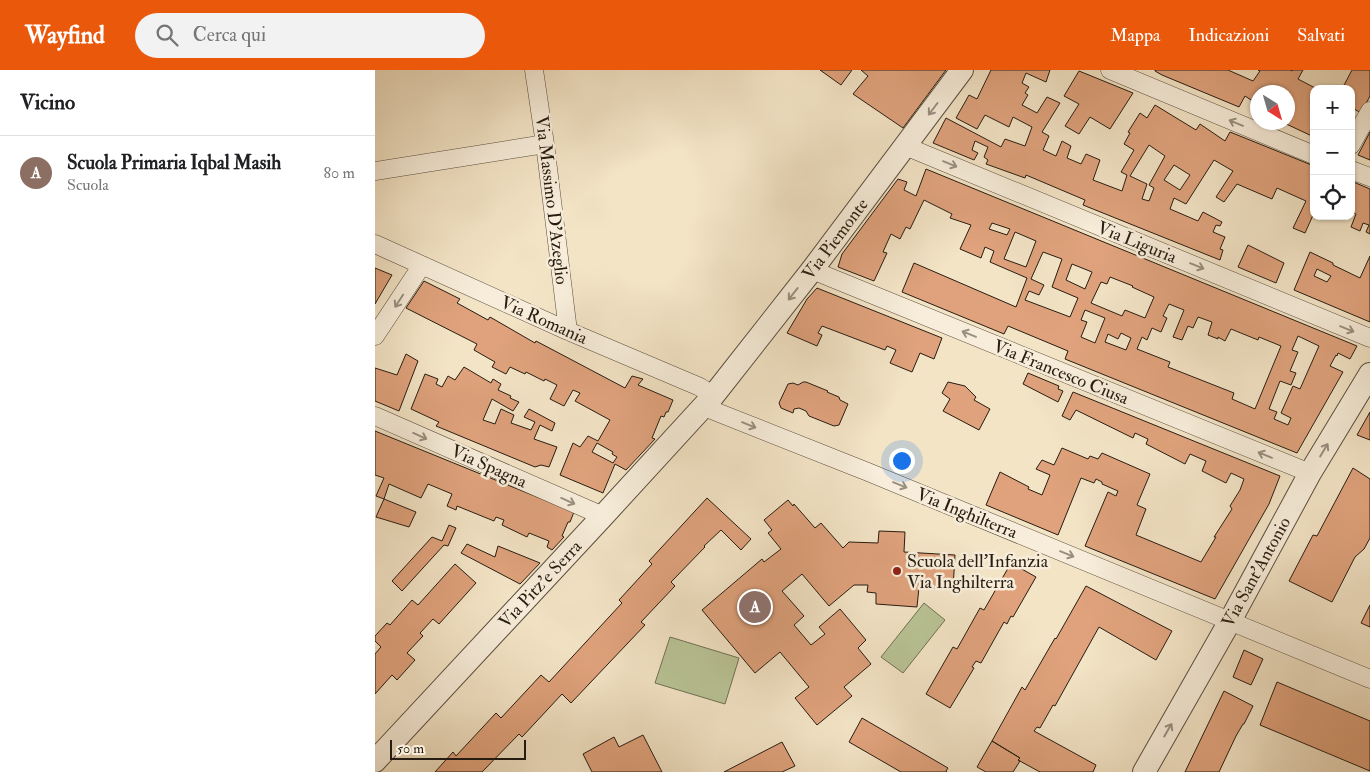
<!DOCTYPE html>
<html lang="it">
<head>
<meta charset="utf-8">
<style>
  :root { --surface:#fff; --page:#f2f2f2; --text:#202124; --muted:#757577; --line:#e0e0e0; --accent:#ea580c }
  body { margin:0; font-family:"IM FELL Double Pica",serif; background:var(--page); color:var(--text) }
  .controls { position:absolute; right:15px; top:15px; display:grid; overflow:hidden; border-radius:10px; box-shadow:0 1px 4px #0004 }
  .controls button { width:45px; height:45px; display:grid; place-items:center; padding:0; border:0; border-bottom:1px solid var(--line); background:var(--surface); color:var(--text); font:25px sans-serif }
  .compass { position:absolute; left:875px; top:15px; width:45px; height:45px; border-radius:50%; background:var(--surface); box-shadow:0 1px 4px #0004; rotate:143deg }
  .scale { position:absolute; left:15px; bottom:12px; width:136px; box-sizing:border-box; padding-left:5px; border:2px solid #271c11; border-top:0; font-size:14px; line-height:18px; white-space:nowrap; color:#271c11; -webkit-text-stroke:4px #f7edda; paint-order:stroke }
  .you { position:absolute; left:526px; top:390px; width:18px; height:18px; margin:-12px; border:4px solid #fff; border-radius:50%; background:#1a73e8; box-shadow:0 0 0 8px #1a73e833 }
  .badge { display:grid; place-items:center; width:32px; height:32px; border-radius:50%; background:var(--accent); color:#fff; font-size:16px; font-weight:700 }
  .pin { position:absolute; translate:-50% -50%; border:2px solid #fff; box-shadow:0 1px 5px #0006 }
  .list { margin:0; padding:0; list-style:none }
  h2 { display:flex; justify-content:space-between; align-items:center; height:65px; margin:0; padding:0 20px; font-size:21px }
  h2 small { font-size:16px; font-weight:400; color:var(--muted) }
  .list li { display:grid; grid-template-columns:32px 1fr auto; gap:15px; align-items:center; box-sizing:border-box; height:75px; padding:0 20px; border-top:1px solid var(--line) }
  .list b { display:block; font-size:19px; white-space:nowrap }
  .list p { margin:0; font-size:16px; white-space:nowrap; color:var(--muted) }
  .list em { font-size:16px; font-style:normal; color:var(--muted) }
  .icon { flex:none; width:28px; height:28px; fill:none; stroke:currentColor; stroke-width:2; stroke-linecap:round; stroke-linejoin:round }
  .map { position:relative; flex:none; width:995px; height:702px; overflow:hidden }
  header { display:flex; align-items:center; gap:30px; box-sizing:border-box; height:70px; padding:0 25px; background:var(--accent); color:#fff }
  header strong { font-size:24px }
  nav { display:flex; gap:28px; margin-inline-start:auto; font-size:18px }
  .search { width:350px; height:45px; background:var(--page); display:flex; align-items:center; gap:12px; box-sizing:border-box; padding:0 18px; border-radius:28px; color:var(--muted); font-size:19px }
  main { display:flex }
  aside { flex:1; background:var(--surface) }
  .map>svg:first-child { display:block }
  .green { fill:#b9c496; stroke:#707054 }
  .building { fill:#dfa27c; stroke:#271c11; fill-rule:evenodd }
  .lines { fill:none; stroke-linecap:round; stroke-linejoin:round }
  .minor-casing { stroke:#5a4e3e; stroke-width:19 }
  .tertiary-casing { stroke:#5a4e3e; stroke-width:24 }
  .minor { stroke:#f7edda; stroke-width:18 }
  .tertiary { stroke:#f7edda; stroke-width:22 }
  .oneway { stroke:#998f80 }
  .poi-dot { fill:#8f2418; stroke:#f7edda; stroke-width:2 }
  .labels { text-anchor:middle; stroke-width:5; stroke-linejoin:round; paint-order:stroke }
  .street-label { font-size:18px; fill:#271c11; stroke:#f7edda }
  .poi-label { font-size:18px; fill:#271c11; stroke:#f7edda; text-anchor:start }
</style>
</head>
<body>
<header>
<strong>Wayfind</strong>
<div class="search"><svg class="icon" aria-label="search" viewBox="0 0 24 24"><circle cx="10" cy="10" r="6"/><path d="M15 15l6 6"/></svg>Cerca qui</div>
<nav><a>Mappa</a><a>Indicazioni</a><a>Salvati</a></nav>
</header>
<main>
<aside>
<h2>Vicino<small></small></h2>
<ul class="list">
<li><span class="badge" style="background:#8d6e63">A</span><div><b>Scuola Primaria Iqbal Masih</b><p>Scuola</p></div><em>80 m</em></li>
</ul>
</aside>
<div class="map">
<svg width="995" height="702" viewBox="0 0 995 702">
  <rect width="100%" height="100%" fill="#f3e4c6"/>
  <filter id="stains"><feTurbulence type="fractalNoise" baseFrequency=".004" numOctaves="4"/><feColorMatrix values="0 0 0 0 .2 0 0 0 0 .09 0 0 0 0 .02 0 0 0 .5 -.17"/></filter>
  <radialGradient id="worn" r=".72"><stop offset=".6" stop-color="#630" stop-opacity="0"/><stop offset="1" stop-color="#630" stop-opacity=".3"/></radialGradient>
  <!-- green -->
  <path class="green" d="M549 533 570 550 528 603 506 587Z
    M295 567 364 588 350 634 280 613Z"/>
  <!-- building -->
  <path class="building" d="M445 0H477L466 15Z
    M486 0H571L528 58 478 24 493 6Z
    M616 0H675L671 12 651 3 647 13 654 17 650 23 653 25 647 35 662 43 672 27 685 33 667 62 674 66 668 80 681 86 687 71 696 76 692 88 706 94 711 84 725 90 718 110 747 121 752 105 746 102 759 80 749 74 755 63 753 62 765 43 772 48 780 35 821 60 825 54 850 71 855 62 939 96V143L930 163 918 158 931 131 902 118 897 129 862 114 849 132 841 127 858 101 839 90 811 134 799 128 795 139 823 151 828 142 847 152 845 156 841 155 838 162 850 167 845 179 848 180 845 190 708 135 710 130 651 105 650 108 611 94 613 90 609 87 613 77 600 71 597 80 603 83 599 90 558 73 571 48 626 77 630 69 650 76 657 57 638 47 634 57 610 45 602 59 581 48 594 25 602 29ZM774 75 790 86 774 115 779 118 774 131 767 129 772 114 755 106ZM799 95 815 105 805 120 789 110Z
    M780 0H853L878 11 885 1 883 0H915L917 1 918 0H928L923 9 942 19H939V27L935 34 939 36V67L907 52H912V22H882V34L870 26 864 37 787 5 780 1Z
    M977 0H995V26L986 43 976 37V19H967Z
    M704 1 758 23 735 59 715 47 704 64 690 56 704 34 689 26Z
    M995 62V90L983 85Z
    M551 99 982 276 975 289 963 283 962 286 961 285 955 296 968 302 922 383 690 289 693 281 633 256 629 264 527 222 539 193 641 237 652 208 615 192 619 181 610 177 606 188 585 179 596 155 575 148 577 144 549 130 535 159 531 157 525 169 516 164 508 182 512 183 499 211 463 197 467 184 523 109 532 112 529 120 541 126ZM617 153 635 159 632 165 614 159ZM640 162 661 171 651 197 629 189ZM668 182 687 189 677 217 703 228 695 247 650 230 654 221 664 225 669 215 656 209ZM697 194 717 202 710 219 691 210ZM735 207 758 216 757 217 779 227 770 248 750 240 747 246 716 233 726 212 732 214ZM794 234 809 240 798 267 807 270 813 256 818 258 823 247 837 252 833 265 843 269V267L850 271 856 259 883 270 884 267 906 276 880 339 857 329 859 323 793 297 795 292 762 279 767 267 772 270 777 258 786 262 792 248 788 246ZM710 240 730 248 720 273 706 267 712 252 706 250ZM746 263 756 268 751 280 730 272 733 264 743 269ZM923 266 944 276 925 319 918 316 906 343 916 348 913 355 899 349 902 342 894 339 905 311 916 315 921 303 915 301 923 282 917 280Z
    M976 111 995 119V164L991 162 994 155 988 153 985 161 976 157 981 144 976 142Z
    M873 175 909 193 901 213 863 197Z
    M935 182 958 193V195L985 208 995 186V252L919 220ZM942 199 956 206 952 212 939 206Z
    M0 198 17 205 0 234Z
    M49 211 85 229 82 233 113 250 115 247 160 273 161 271 250 318 257 306 268 309 263 315 298 330 293 342H291L289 347 286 346 277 368 280 369 251 400 240 394 228 423 185 405 198 373 205 377 213 366 223 371 235 350 200 331 205 323 198 320 189 336 175 329 182 315 170 309 169 311 151 302 150 304 135 297 131 304 117 297 120 292 99 280 102 274 31 238ZM222 373 238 382 237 384 242 387 238 393 217 382Z
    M442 218 567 268 559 289 545 283 537 302 515 293 521 280 512 276 510 280 447 256 443 263 447 265 442 276 412 263 432 229Z
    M31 284 43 291 24 341 0 331V298L22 305Z
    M89 297 116 313 118 309 126 314 123 320 136 326 135 328 144 332 138 341 117 329 108 350 120 354 126 339 139 345 136 353 156 360 160 352 149 347 154 339 180 353 177 361 165 355 159 369 182 377 174 397 166 395 160 397 61 356 64 352 36 339 50 304 63 309 61 314 67 317 73 306 80 310Z
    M653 303 684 316 683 319 688 321 683 332 648 314Z
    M428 312H431L453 321 452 322 464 327 465 330 473 334 464 355 459 356 434 346 431 341 424 338 419 339 418 343 406 338 404 333 413 314 418 313 423 315Z
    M573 312 590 316 601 327 599 330 615 339 604 360 568 341 575 329 567 323Z
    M698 322 905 406 894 434 840 529 710 476 733 422 741 426 743 421 727 414V412L721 409 719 413 706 408 683 465 611 435 625 402 654 417 653 419 667 425 675 405 661 399 667 390 679 395 687 378 713 389 715 386 723 389 727 383 775 404 762 435 771 439 761 465 826 492 841 467H839L857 439 855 436 865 420 869 409 856 403 851 413 827 401 831 391 815 384 810 394 771 374 773 369 760 363 758 368 701 340 695 350 687 346Z
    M995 342V370L982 365Z
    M0 361 199 442 195 452H193L187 466 189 467 177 480 172 477 174 471 154 463 152 467 127 455 129 450 121 447 119 451 82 436 81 440 72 436 77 424 53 414 46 428 14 414 9 429 1 426 9 408 0 405Z
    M978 398 995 409V468L989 479 980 487 957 532 914 511 938 465 942 466Z
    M332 428 376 469 366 480 346 460 329 476 330 477 296 512 300 516 266 552 270 555 196 633 187 624 147 667 144 664 107 702H60L78 682 81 686 121 643 126 648 166 605 174 612 247 533 244 530 277 494 274 491Z
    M9 429 41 442 34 457 1 447Z
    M413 430 418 436 419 434 440 458 446 453 468 478 474 472 503 473 504 461 530 462 529 482 580 485 578 519 544 517 542 537 501 534V523L492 522 493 515H479L454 536 427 504 407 521 429 546 419 555 436 575 450 564 444 557 465 539 491 570 483 578 496 594 469 617 477 626 442 655 420 628 434 617 405 582 380 603 327 540 387 489 389 492 406 479 393 463 397 460 389 450Z
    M74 455 81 458 73 476 69 475 27 521 17 511 57 467 67 471Z
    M92 474 120 487 123 476 165 493 145 514 86 483Z
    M636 493 661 507 638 547 636 546 632 554 629 552 606 593 601 591 597 597 599 598 575 638 551 624 578 577 582 579 605 538 609 540Z
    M80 494 101 513 64 554 58 549 45 563 48 566 32 583 40 590 22 610 17 605 0 624V584L6 577 0 571V566L12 553 15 555 37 530 43 535Z
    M711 516 797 561 781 590 724 557 680 636 678 635 665 658 662 657 659 661 721 695 718 702H665L643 690 645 688 617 671 647 617 650 620 680 568 681 569Z
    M995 535V557L986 553Z
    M869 580 888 589 876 615 858 607Z
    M902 612 995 651V701L885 655Z
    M849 621 878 636 869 654H868L861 666 844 702H810Z
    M487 648 573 698 571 701 572 702H526L474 672Z
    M268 665 287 702H217L208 684 239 667 244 677Z
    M617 671 645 688 643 690 645 691 638 702H611L602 697Z
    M407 672 420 696 407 702H349Z"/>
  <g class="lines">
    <!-- minor casing -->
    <g class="minor-casing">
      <path id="minor" d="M159 0 170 74 193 261
        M735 0 939 85
        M976 75 995 41
        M530 76 995 268
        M976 100 995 107
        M0 101 170 74
        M0 174 193 261 325 317 338 326
        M437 200 935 403
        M0 266 47 195
        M329 337 493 402 995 609
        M0 346 228 446"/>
    </g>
    <!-- tertiary casing -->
    <g class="tertiary-casing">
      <path id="tertiary" d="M0 691 228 446 338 326 437 200 587 0
        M769 702 855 551 935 403 995 304"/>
    </g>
    <!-- minor -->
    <use href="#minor" class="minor"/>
    <!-- tertiary -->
    <use href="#tertiary" class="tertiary"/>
  </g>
  <!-- one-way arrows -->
  <defs><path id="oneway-shaft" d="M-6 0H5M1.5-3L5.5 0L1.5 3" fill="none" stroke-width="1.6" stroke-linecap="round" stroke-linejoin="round" transform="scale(1.25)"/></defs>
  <g class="oneway">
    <use href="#oneway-shaft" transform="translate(558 39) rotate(127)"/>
    <use href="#oneway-shaft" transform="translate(861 53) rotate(-157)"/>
    <use href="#oneway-shaft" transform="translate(575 94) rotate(22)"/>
    <use href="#oneway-shaft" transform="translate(822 196) rotate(22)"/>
    <use href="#oneway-shaft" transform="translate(418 224) rotate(128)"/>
    <use href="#oneway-shaft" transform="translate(24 231) rotate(123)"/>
    <use href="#oneway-shaft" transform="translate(972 259) rotate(22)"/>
    <use href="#oneway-shaft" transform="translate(594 264) rotate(-158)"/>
    <use href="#oneway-shaft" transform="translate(374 355) rotate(22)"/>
    <use href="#oneway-shaft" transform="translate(45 366) rotate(24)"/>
    <use href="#oneway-shaft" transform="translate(949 380) rotate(-59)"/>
    <use href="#oneway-shaft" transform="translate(890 385) rotate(-158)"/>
    <use href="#oneway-shaft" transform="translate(525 415) rotate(22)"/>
    <use href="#oneway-shaft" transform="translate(193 431) rotate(24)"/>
    <use href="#oneway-shaft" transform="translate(692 484) rotate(22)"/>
    <use href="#oneway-shaft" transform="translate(793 660) rotate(-60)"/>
  </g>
  <!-- markers -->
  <circle class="poi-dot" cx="522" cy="501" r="5"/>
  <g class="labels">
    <!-- street labels -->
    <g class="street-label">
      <text transform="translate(177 130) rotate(83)" y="6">Via Massimo D'Azeglio</text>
      <text transform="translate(460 169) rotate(-53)" y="6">Via Piemonte</text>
      <text transform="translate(762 172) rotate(22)" y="6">Via Liguria</text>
      <text transform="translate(169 250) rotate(24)" y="6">Via Romania</text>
      <text transform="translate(686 302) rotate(22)" y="6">Via Francesco Ciusa</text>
      <text transform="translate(114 396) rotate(24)" y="6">Via Spagna</text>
      <text transform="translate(592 443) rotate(22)" y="6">Via Inghilterra</text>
      <text transform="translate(881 502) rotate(-61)" y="6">Via Sant'Antonio</text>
      <text transform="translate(165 514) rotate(-47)" y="6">Via Pitz'e Serra</text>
    </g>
    <!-- poi labels -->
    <g class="poi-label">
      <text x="532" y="497">Scuola dell'Infanzia<tspan x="532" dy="21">Via Inghilterra</tspan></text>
    </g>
  </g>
  <rect width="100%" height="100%" filter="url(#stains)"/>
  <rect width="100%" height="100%" fill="url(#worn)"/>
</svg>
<div class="controls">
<button>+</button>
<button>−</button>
<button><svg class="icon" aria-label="locate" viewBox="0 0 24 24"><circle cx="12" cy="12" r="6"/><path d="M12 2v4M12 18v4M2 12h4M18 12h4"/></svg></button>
</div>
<svg class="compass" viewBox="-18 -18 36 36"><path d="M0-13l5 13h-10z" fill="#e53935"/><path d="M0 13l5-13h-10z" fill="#757577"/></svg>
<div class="scale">50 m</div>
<div class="you"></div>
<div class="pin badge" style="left:380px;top:537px;background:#8d6e63">A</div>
</div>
</main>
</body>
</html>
